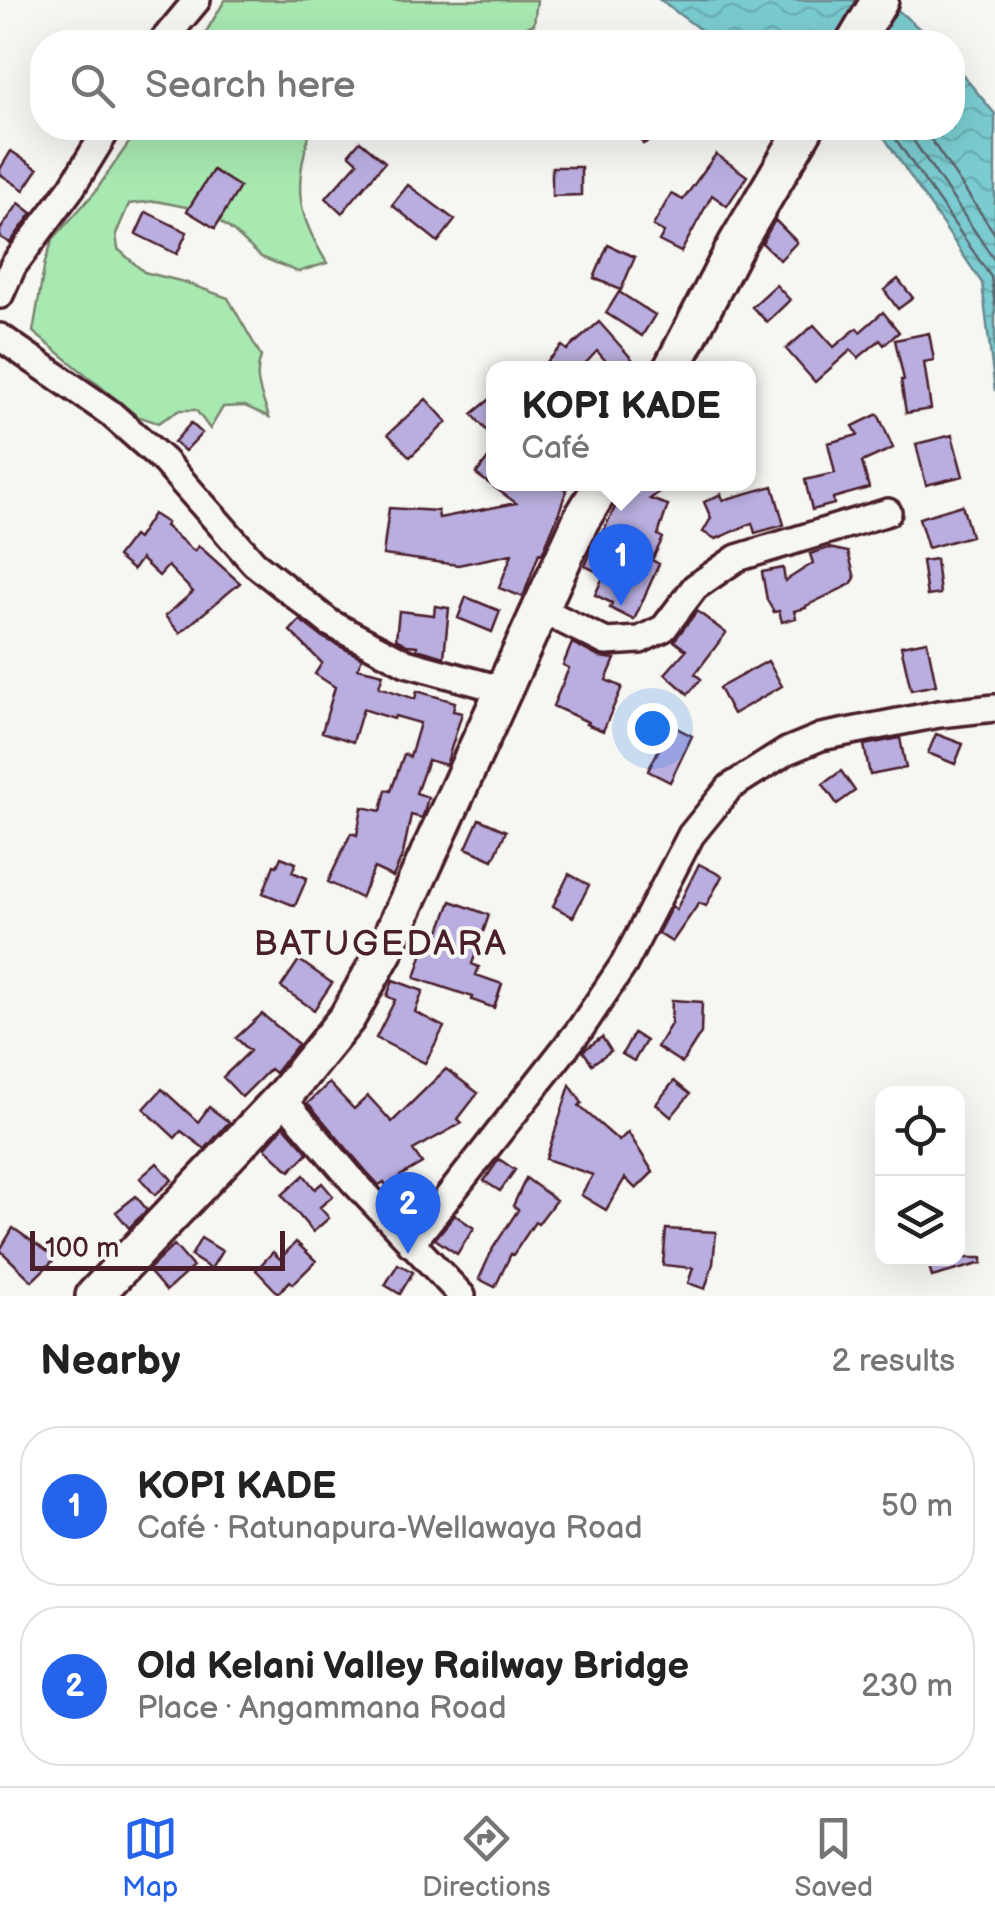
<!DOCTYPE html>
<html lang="en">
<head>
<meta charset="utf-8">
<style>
  :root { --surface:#fff; --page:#f2f2f2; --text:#222; --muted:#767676; --line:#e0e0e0; --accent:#2563eb }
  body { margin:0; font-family:"Balsamiq Sans",sans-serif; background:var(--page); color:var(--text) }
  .controls { position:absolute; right:30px; bottom:30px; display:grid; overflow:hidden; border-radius:20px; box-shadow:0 10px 40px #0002 }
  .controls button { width:90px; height:90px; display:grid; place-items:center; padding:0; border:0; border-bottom:2px solid var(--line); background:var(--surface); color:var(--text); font:50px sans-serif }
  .scale { position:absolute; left:30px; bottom:25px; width:255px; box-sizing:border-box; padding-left:10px; border:5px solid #4a1f2b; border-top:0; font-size:28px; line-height:35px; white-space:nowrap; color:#4a1f2b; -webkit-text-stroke:8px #f6f6f2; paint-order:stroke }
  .you { position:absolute; left:652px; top:728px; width:35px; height:35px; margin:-25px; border:8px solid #fff; border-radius:50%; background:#1a73e8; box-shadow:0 0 0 15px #1a73e833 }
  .badge { display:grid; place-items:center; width:65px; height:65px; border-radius:50%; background:var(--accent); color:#fff; font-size:32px; font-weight:700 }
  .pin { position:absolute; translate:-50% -82px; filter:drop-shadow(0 2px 5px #0008) }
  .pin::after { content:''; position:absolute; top:52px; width:35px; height:30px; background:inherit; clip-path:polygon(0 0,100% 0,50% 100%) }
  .popup { position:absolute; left:486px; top:361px; width:270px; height:130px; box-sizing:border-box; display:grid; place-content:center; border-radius:20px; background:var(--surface); filter:drop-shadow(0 2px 8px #0005); font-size:32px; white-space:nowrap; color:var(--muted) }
  .popup b { font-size:38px; color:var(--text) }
  .popup::after { content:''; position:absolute; left:50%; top:100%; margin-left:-20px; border:20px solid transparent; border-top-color:var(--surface) }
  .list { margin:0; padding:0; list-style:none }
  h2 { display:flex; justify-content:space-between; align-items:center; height:130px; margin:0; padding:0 40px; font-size:42px }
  h2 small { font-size:32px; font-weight:400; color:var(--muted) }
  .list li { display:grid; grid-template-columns:65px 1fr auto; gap:30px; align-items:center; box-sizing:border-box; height:160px; margin:0 20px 20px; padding:0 20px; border:2px solid var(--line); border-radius:40px }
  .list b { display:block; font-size:38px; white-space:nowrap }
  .list p { margin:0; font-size:32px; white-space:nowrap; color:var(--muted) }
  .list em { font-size:32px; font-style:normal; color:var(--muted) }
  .icon { flex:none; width:55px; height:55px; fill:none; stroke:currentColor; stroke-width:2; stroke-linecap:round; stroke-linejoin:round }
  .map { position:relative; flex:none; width:995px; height:1296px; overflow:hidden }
  .search { position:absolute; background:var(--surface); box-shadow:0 10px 40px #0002; left:30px; right:30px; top:30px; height:110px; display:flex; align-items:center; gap:25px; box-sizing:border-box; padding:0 35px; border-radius:40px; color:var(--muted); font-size:38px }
  .sheet { height:490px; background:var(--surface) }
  nav { display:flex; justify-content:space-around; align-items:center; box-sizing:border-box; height:140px; border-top:2px solid var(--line); background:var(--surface); font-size:28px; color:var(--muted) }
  nav a { display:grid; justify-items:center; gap:5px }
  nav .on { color:var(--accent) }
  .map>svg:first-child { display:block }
  .green { fill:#a8e8b1; stroke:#79846e; stroke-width:2.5 }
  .water { fill:url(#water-waves); stroke:#67878e; stroke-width:2.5 }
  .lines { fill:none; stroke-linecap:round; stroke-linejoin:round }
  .shore { stroke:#5d646d; stroke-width:2.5 }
  .building { fill:#b9aedf; stroke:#4a1f2b; stroke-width:2.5 }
  .minor-casing { stroke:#4a1f2b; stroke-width:32 }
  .highway-casing { stroke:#4a1f2b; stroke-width:42 }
  .minor { stroke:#f6f6f2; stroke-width:25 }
  .highway { stroke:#f6f6f2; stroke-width:35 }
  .labels { text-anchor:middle; stroke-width:8; stroke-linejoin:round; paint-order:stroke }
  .quarter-label { font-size:35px; letter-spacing:2.5px; fill:#4a1f2b; stroke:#f6f6f2 }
</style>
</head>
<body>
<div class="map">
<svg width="995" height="1296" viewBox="0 0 995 1296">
  <defs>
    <pattern id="water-waves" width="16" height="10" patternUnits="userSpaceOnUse" patternTransform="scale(2.5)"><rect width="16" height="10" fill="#7accd0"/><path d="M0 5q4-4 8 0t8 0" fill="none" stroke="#6bafb3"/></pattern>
  </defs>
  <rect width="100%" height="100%" fill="#f6f6f2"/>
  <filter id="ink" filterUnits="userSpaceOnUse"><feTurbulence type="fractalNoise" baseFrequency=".01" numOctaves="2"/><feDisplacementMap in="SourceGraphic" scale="20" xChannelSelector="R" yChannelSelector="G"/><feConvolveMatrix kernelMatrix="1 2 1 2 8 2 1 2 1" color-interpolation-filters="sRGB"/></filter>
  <g filter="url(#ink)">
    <!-- green -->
    <path class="green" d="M225 0H537L534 24C520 30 504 40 489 42 447 50 402 13 364 42H200Z
      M139 128H311C294 187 295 210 327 263L298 272 261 257 234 232 206 211 156 201 129 204 116 234 118 249 144 272 184 282 228 298 261 356C253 380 261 393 269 417L245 406 223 407 210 429 196 410H180L158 423 137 416 33 332 45 262 53 239 95 192Z"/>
    <!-- water -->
    <path class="water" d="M660 0H886L935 42H717Z
      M953 63 995 114V391L982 283 884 137 866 128H952Z"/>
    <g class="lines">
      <!-- shore -->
      <path class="shore" d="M888 128 991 277 995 305
        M905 128 995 261
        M923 128 995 234"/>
    </g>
    <!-- building -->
    <path class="building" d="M634 128H674L643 144Z
      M360 141 385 162 342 213 326 198 358 162 349 154Z
      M11 151 38 169 24 190 0 174V169Z
      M716 154 747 176 727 206 712 195 681 252 659 241 664 232 653 226 671 194 683 200Z
      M552 167H581V195L552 196Z
      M213 170 240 187 215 228 187 211Z
      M408 185 455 220 438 242 392 205Z
      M19 203 32 213 10 243 0 237V230Z
      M146 212 187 232 177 254 136 234Z
      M775 220 797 242 780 260 762 243Z
      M608 245 635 257 621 290 594 278Z
      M898 279 913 298 898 309 884 290Z
      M776 285 790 300 767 322 752 307Z
      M619 292 655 315 642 336 606 313Z
      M883 312 899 332 884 345 880 340 858 358 851 350 815 382 786 349 814 325 834 347 857 328 860 332Z
      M599 322 640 368H612L597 351 581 368H541L562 346 567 350Z
      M929 333 934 360 924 362 931 409 906 413 901 380H904L895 340Z
      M494 396V439L472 414Z
      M426 399 447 422 410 457 388 434Z
      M878 414 893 448 862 462 869 488 833 498 834 504 812 510 805 480 835 473 828 443 858 435 853 426Z
      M191 423 202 433 185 451 174 442Z
      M952 435 963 476 926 485 916 444Z
      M494 451V484H550L567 489 557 518 542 554 539 553 523 597 499 588 512 554 458 565 383 555 389 508 438 511 439 518 516 503 476 474Z
      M624 484H670L650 499 668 505 658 535 663 538 652 560 659 564 634 620 610 608 612 603 595 595 604 575 585 566 597 537 600 538 621 495Z
      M773 486 784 525 755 533 752 523 716 539 703 532 711 518 704 502 721 494 723 500Z
      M962 505 971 536 928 548 919 518Z
      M153 514 167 523 165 526 194 551 199 546 240 583 180 633 165 616 193 592 168 566 159 576 141 559 133 570 117 557 133 536 137 539Z
      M829 548 848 552 855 578 851 584 806 606V608L794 611 796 618 782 622 779 611 774 612 767 600 762 572 783 568 785 581 813 563 810 554Z
      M936 559 940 594 927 596 922 561Z
      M466 597 500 611 492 632 458 618Z
      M435 606 449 608 444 657 417 649V646L407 645 396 639 399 611 434 615Z
      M697 611 726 633 695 674 701 679 688 694 665 674 686 650 674 641Z
      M300 620 322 637 362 658 358 668 383 674 379 687 415 699 417 691 455 702 453 711 462 713 446 765 428 760 416 793 428 797 424 813 422 818 411 815 403 854 393 877 374 868 361 898 328 882 351 833 357 835 362 807 381 811 386 790 391 791 404 754 410 757 420 723 395 716 394 719 363 709 353 742 322 732 335 687 315 674 322 663 290 631Z
      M927 641 936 685 911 690 901 646Z
      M572 643 599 657 615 659 606 680 622 687 603 731 586 724 588 722 553 706 569 668 563 665Z
      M768 661 782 686 733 714 719 688Z
      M671 725 692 736 670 782 648 771Z
      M936 734 963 744 955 764 928 753Z
      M900 738 906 768 870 775 864 745Z
      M841 771 855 791 837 804 823 784Z
      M479 819 506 831 493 860 466 848Z
      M281 857 296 863 292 872 307 878 295 906 263 893 274 865 277 866Z
      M699 864 722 876 706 906 699 903 672 942 658 933 672 906 676 910Z
      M569 874 589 885 573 917 553 906Z
      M451 901 489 915 472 964 479 967 476 975 502 984 494 1008 472 1000 473 997 415 978 424 949 432 952Z
      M299 960 332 983 314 1010 281 987Z
      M393 980 423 991 415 1012 444 1027 425 1063 376 1038 395 1000 387 996Z
      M672 1000 702 1002 701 1033 682 1063 657 1047 671 1024Z
      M262 1014 298 1044 275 1073 270 1069 242 1097 223 1077 250 1051 236 1038Z
      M634 1033 646 1041 634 1061 622 1054Z
      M602 1037 611 1051 592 1064 583 1051Z
      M446 1069 478 1093 458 1119 462 1123 413 1150 422 1163 400 1176 404 1183 390 1192 384 1182 379 1185 366 1171 308 1103 329 1083 354 1109 368 1096 392 1122Z
      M674 1081 690 1094 671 1117 656 1104Z
      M570 1085 582 1103 579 1106 619 1141 628 1132 653 1172 636 1189 625 1178 606 1210 581 1195 593 1175 546 1159Z
      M162 1089 198 1122 209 1107 229 1122 205 1149 181 1131 175 1138 144 1109Z
      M284 1126 308 1153 290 1171 265 1148Z
      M499 1159 515 1170 500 1191 484 1181Z
      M157 1163 172 1180 155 1195 140 1178Z
      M304 1175 315 1189 322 1183 333 1196 320 1207 329 1218 313 1232 282 1195Z
      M526 1178 556 1200 538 1224 535 1222 513 1255 511 1254 495 1287 479 1279 493 1248 518 1210 513 1206Z
      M136 1196 147 1210 129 1228 116 1212Z
      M455 1215 474 1228 457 1254 435 1239Z
      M13 1228 56 1258 32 1281 0 1250Z
      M666 1229 716 1232 713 1264 705 1289 688 1283 693 1268 663 1265Z
      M201 1238 222 1251 211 1269 191 1256Z
      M296 1242 316 1261 293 1284 290 1281 278 1293 256 1270 273 1252 280 1259Z
      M174 1245 193 1267 166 1291 148 1270Z
      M927 1258H982V1263L932 1277Z
      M398 1264 413 1272 400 1294 385 1285Z"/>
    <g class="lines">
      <!-- minor casing -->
      <g class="minor-casing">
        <path id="minor" d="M162 42 197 0
          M0 295 13 266 72 187 108 128
          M0 337 110 413 164 461 254 563 330 623 406 663 504 690
          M540 609 606 642 640 640 664 628 695 587 737 558 888 512
          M282 1098 354 1182 462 1296
          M411 1244 581 1028 624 964 691 835 730 787 787 751 821 737 939 714 995 708"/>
      </g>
      <!-- highway casing -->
      <g class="highway-casing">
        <path id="highway" d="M855 42 880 0
          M672 368 736 245 805 128
          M94 1296 282 1098 347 1018 384 952 581 520 603 484"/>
      </g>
      <!-- minor -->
      <use href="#minor" class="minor"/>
      <!-- highway -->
      <use href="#highway" class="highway"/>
    </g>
  </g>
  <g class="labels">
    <!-- quarter labels -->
    <g class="quarter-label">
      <text x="381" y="955">BATUGEDARA</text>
    </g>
  </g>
</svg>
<div class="controls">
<button><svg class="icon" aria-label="locate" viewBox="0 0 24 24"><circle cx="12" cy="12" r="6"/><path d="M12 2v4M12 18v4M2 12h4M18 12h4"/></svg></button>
<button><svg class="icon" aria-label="layers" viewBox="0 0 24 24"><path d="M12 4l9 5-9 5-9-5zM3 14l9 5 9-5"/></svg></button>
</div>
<div class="scale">100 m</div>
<div class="you"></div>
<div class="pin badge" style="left:621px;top:606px">1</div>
<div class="popup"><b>KOPI KADE</b>Café</div>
<div class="pin badge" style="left:408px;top:1254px">2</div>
<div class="search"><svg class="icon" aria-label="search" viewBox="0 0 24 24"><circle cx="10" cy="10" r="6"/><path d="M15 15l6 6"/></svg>Search here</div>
</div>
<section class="sheet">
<h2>Nearby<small>2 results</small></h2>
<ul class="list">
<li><span class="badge">1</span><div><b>KOPI KADE</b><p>Café · Ratunapura-Wellawaya Road</p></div><em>50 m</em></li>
<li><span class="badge">2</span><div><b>Old Kelani Valley Railway Bridge</b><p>Place · Angammana Road</p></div><em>230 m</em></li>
</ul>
</section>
<nav>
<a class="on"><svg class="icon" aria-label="map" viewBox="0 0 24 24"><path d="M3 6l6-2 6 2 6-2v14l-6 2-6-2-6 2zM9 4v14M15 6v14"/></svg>Map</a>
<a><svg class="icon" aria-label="directions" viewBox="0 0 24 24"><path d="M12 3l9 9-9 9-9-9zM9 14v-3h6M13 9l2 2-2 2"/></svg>Directions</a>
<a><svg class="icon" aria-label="saved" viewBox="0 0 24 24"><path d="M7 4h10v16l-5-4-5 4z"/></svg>Saved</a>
</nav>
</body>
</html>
